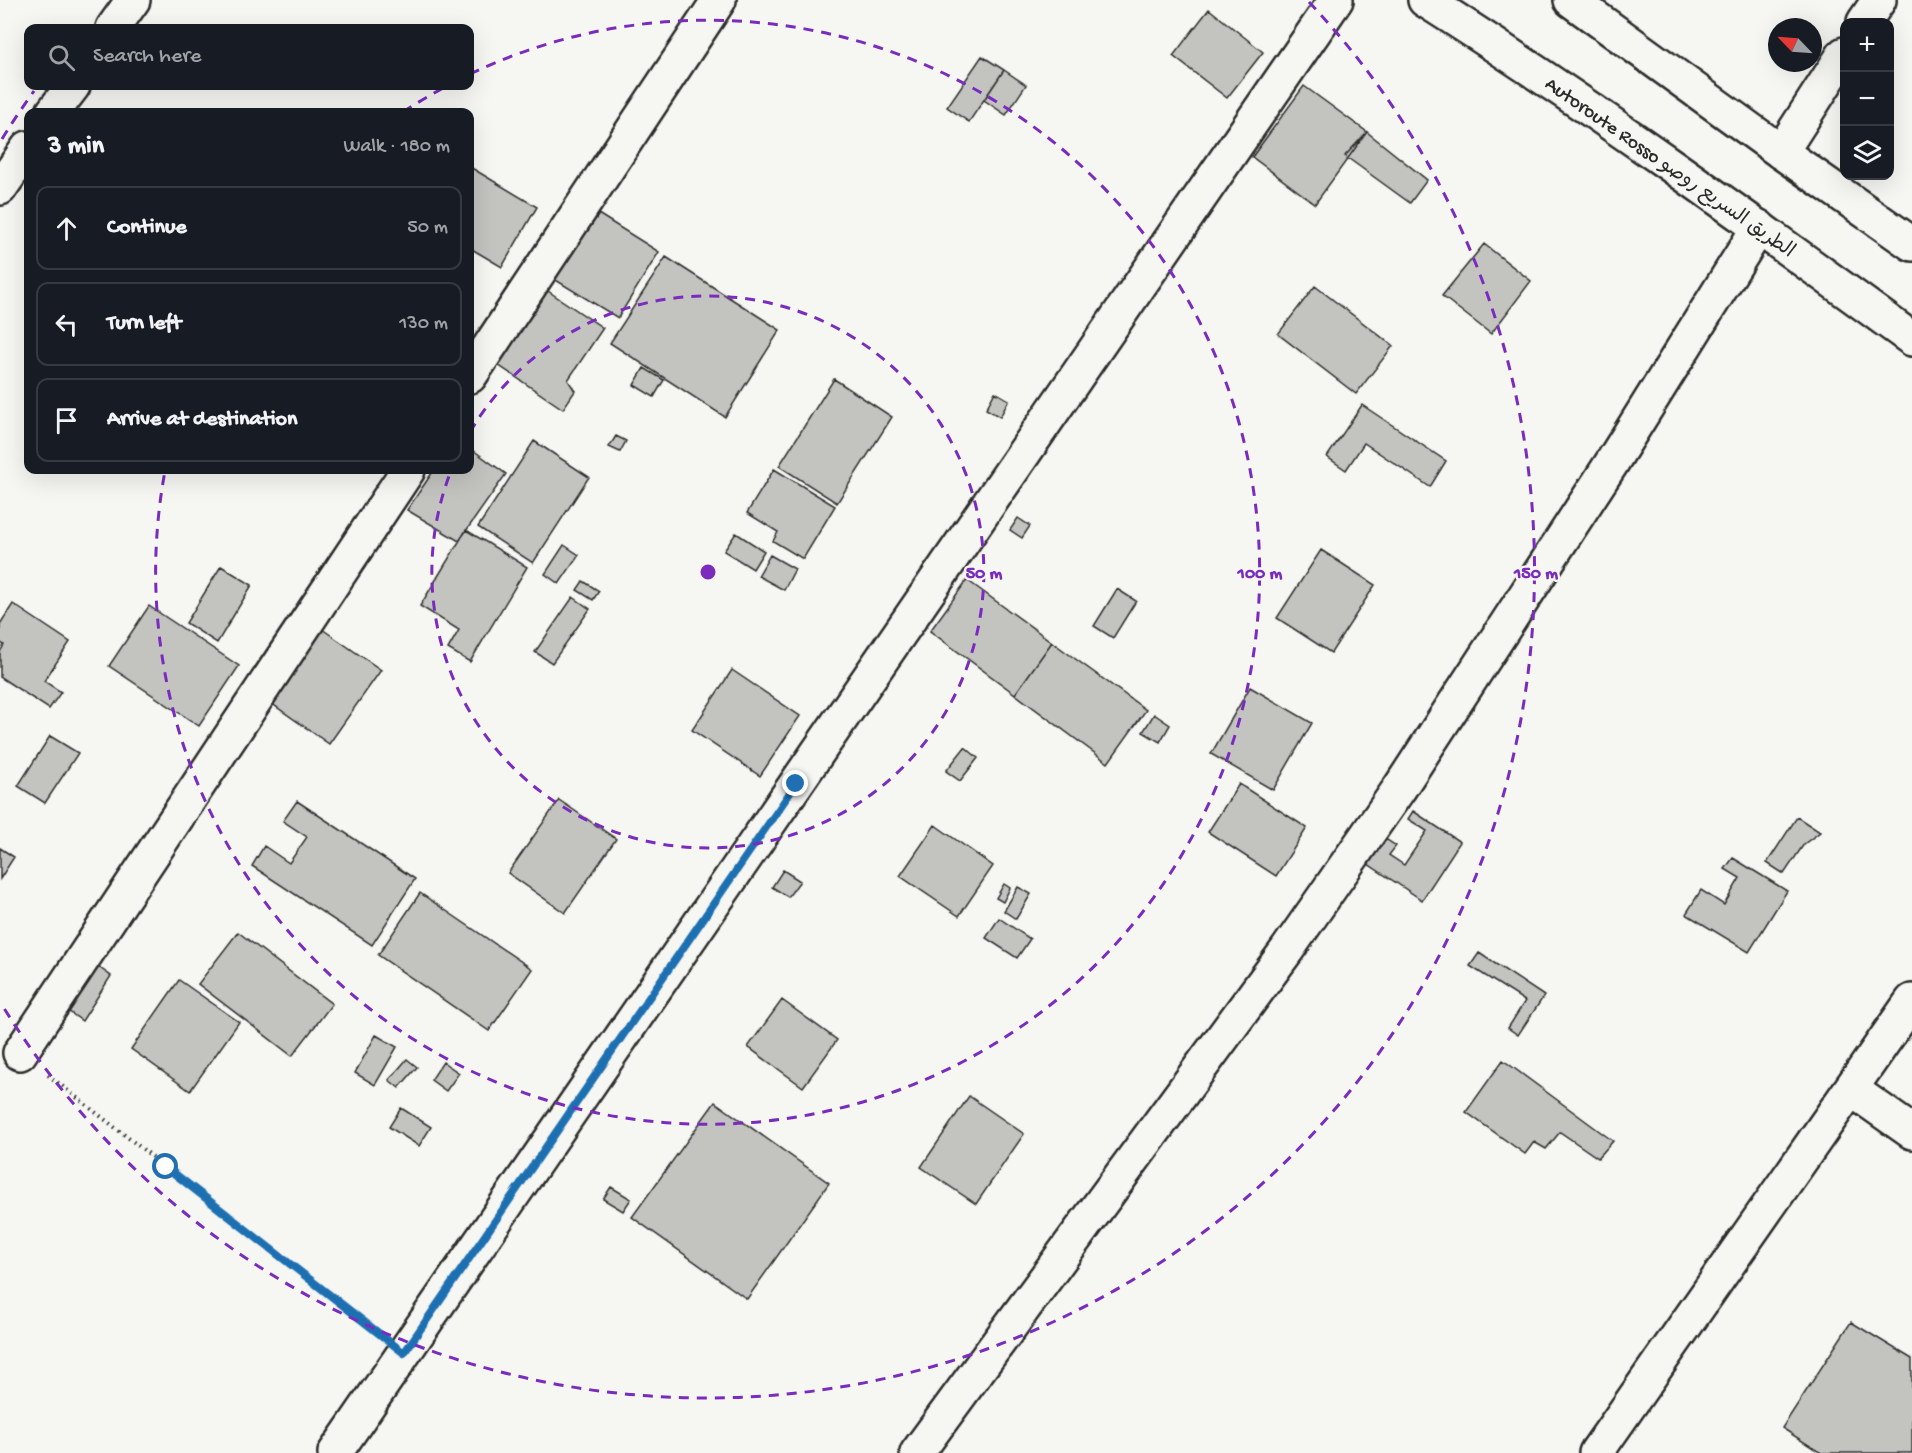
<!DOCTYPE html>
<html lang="en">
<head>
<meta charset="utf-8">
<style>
  :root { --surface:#171b24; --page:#20242c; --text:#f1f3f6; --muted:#9ea1a6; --line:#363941 }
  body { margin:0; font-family:"Gochi Hand","Playpen Sans Arabic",sans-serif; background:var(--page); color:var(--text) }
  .controls { position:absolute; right:18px; top:18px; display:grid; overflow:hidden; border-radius:12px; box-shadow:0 6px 24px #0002 }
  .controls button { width:54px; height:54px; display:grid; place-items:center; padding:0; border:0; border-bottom:2px solid var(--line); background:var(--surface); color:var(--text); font:30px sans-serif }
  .compass { position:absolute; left:1768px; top:18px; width:54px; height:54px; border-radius:50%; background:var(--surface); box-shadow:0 6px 24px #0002; rotate:295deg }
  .stop { position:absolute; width:18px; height:18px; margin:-14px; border:4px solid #1f6fb2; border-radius:50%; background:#fff }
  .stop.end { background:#1f6fb2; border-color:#fff; box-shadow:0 2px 6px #0008 }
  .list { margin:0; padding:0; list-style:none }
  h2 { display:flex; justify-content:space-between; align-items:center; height:78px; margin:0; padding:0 24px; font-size:26px }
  h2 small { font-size:20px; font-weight:400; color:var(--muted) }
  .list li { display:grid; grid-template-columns:39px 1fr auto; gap:18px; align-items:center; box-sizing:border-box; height:84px; margin:0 12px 12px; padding:0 12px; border:2px solid var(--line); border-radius:12px }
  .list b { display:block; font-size:22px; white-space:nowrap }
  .list em { font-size:20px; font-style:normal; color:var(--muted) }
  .icon { flex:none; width:33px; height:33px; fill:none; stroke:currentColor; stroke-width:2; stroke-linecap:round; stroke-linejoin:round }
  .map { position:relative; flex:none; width:1912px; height:1453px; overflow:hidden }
  .search { position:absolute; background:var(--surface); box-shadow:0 6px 24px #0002; left:24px; top:24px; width:450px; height:66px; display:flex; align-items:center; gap:15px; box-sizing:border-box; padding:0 21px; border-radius:12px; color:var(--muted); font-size:22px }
  .panel { position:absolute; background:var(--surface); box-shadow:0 6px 24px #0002; left:24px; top:108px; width:450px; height:366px; border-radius:12px }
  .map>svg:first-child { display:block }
  .building { fill:#c3c3c0; stroke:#2b2b2b; stroke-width:1.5 }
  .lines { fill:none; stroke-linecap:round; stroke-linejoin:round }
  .minor-casing { stroke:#2b2b2b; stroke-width:38 }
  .trunk-casing { stroke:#2b2b2b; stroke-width:38 }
  .path { stroke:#2b2b2b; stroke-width:4; stroke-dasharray:1.5 4.5; stroke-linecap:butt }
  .minor { stroke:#f6f6f2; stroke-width:33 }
  .trunk { stroke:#f6f6f2; stroke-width:33 }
  .route { stroke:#1f6fb2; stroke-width:8 }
  .ring { fill:none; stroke:#7b2cbf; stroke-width:3; stroke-dasharray:10 8 }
  .labels { text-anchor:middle; stroke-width:4.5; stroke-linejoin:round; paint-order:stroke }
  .street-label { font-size:20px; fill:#2b2b2b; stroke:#f6f6f2 }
  .centre { fill:#7b2cbf; stroke:#f6f6f2; stroke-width:3 }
  .ring-label { font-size:18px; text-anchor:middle; font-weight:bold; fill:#7b2cbf; stroke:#f6f6f2; stroke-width:4.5; stroke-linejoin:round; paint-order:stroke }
</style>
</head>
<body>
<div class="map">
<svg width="1912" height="1453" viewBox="0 0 1912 1453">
  <rect width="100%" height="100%" fill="#f6f6f2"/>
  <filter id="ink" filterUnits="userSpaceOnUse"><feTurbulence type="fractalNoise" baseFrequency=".0167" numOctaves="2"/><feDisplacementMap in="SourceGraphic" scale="12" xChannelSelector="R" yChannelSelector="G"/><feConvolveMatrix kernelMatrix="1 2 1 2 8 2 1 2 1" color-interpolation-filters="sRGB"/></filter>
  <g filter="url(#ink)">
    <!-- building -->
    <path class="building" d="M1209 9 1263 52 1227 98 1173 56Z
      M982 56 1004 70 969 122 947 107Z
      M1004 70 1026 85 1006 115 984 100Z
      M1304 86 1367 132 1315 204 1252 157Z
      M1367 132 1427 180 1410 203 1345 156Z
      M470 167 537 207 502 267 470 248Z
      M595 212 659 252 618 318 554 279Z
      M1484 244 1531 281 1491 334 1442 296Z
      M666 257 780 330 725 417 610 343Z
      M1315 286 1393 346 1356 394 1278 334Z
      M542 287 603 328 568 380 575 391 563 409 492 361Z
      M644 368 664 380 654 397 634 385Z
      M834 379 892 417 837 503 779 466Z
      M995 392 1009 400 1000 417 986 409Z
      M1362 405 1446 461 1430 487 1364 443 1346 470 1327 457Z
      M616 436 626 441 620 452 609 447Z
      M534 441 589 477 533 563 478 527Z
      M470 448 506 474 459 541 407 510 434 470H470Z
      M774 469 835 506 803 559 773 541 778 532 747 513Z
      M1018 518 1030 526 1022 538 1010 530Z
      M466 530 527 567 470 662 448 649 459 630 420 606Z
      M736 533 764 551 753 569 724 551Z
      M564 545 579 555 559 584 545 574Z
      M1321 550 1375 585 1331 653 1277 618Z
      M770 555 795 569 784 590 758 576Z
      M221 566 252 585 217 643 186 623Z
      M967 580 1052 642 1015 694 930 631Z
      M583 581 599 591 593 600 577 590Z
      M1117 589 1136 601 1113 638 1094 626Z
      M573 597 590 609 552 663 535 652Z
      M13 604 70 642 44 681 61 692 49 709 0 677V652L4 645 0 642V624Z
      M149 606 239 666 199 726 109 666Z
      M322 629 381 670 329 744 271 703Z
      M1052 642 1146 710 1108 763 1015 694Z
      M732 670 800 716 760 776 692 730Z
      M1250 687 1312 723 1273 790 1211 754Z
      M1154 714 1170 725 1160 742 1143 732Z
      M50 736 78 753 45 803 18 786Z
      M965 747 978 758 960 781 946 771Z
      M1239 784 1307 828 1276 876 1208 832Z
      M559 800 616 839 565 913 508 873Z
      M297 801 415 879 372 945 252 866 264 846 289 863 307 837 283 821Z
      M1413 811 1460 842 1422 900 1368 864 1384 838 1396 846 1389 855 1404 865 1427 831 1408 819Z
      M1797 817 1820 832 1804 844 1784 874 1767 863Z
      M935 825 993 866 959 916 900 876Z
      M0 848 14 857 0 879Z
      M1733 858 1787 891 1749 952 1686 914 1701 890 1724 905 1740 878 1725 869Z
      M783 870 800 881 788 897 772 887Z
      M1004 884 1010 888 1003 902 996 898Z
      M1018 887 1031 894 1016 919 1004 911Z
      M420 893 532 969 489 1031 378 955Z
      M999 918 1030 939 1017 958 986 938Z
      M238 932 332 1004 292 1056 198 984Z
      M1479 953 1544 996 1518 1035 1508 1028 1525 1001 1470 966Z
      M97 966 111 976 82 1021 68 1011Z
      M179 980 239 1022 190 1091 131 1049Z
      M782 1000 837 1040 803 1087 748 1047Z
      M376 1035 397 1047 375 1085 355 1073Z
      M407 1059 417 1067 399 1088 389 1080Z
      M1503 1060 1613 1141 1598 1158 1560 1132 1546 1149 1534 1142 1525 1154 1466 1112Z
      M443 1062 459 1073 446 1091 431 1080Z
      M969 1096 1024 1134 976 1204 921 1167Z
      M715 1102 829 1183 747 1299 632 1217Z
      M401 1108 431 1127 419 1146 389 1127Z
      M611 1187 631 1199 623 1211 603 1199Z
      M1851 1322 1912 1359V1453H1821L1782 1428Z"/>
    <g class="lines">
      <!-- minor casing -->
      <g class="minor-casing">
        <path id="minor" d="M1864 22 1879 0
          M113 28 133 0
          M53 112 73 86
          M1781 152 1844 54
          M0 188 28 148
          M470 376 719 0
          M20 1053 408 470
          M1851 1089 1912 1132
          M335 1453 1336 0
          M917 1453 1287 950 1399 789 1611 464 1759 227
          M1596 1453 1912 1001"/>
      </g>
      <!-- trunk casing -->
      <g class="trunk-casing">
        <path id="trunk" d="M1425 0C1592 106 1752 222 1912 339
          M1571 0 1781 152 1912 244"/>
      </g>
      <!-- path -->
      <path class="path" d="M48 1075 375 1331"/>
      <!-- minor -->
      <use href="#minor" class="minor"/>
      <!-- trunk -->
      <use href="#trunk" class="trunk"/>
    </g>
  </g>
  <g class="lines" filter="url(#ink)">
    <!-- route -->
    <path class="route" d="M166 1167 404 1353 796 784"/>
  </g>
  <!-- distance rings -->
  <g class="ring">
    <path d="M470 432A276 276 0 1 1 451 471"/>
    <path d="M403 112A552 552 0 0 1 445 87M470 74A552 552 0 1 1 165 471"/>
    <path d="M2 139A828 828 0 0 1 34 91M1309 2A828 828 0 1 1 2 1005"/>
  </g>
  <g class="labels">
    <!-- street labels -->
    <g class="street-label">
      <text transform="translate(1671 166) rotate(35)" y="7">Autoroute Rosso الطريق السريع روصو</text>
    </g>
  </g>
  <circle cx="708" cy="572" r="9" class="centre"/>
  <g class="ring-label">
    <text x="984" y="578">50 m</text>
    <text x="1260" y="578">100 m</text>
    <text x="1536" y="578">150 m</text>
  </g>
</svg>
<div class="controls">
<button>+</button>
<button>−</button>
<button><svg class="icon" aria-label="layers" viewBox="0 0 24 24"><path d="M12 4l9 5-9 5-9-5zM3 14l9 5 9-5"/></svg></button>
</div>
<svg class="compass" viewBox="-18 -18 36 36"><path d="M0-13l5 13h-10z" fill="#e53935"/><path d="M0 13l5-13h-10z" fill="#9ea1a6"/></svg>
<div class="stop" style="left:166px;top:1167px"></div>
<div class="stop end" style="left:796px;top:784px"></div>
<div class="search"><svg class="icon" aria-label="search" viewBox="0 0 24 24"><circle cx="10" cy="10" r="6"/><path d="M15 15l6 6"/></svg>Search here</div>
<section class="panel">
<h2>3 min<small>Walk · 180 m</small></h2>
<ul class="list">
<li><svg class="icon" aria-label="ahead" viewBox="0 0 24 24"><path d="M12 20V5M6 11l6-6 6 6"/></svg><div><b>Continue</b></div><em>50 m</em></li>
<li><svg class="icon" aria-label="left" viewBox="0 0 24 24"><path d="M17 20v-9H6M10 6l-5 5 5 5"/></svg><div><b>Turn left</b></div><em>130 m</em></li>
<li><svg class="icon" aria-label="arrive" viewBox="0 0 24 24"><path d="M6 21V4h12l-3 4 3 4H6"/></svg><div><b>Arrive at destination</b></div></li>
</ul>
</section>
</div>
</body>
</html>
